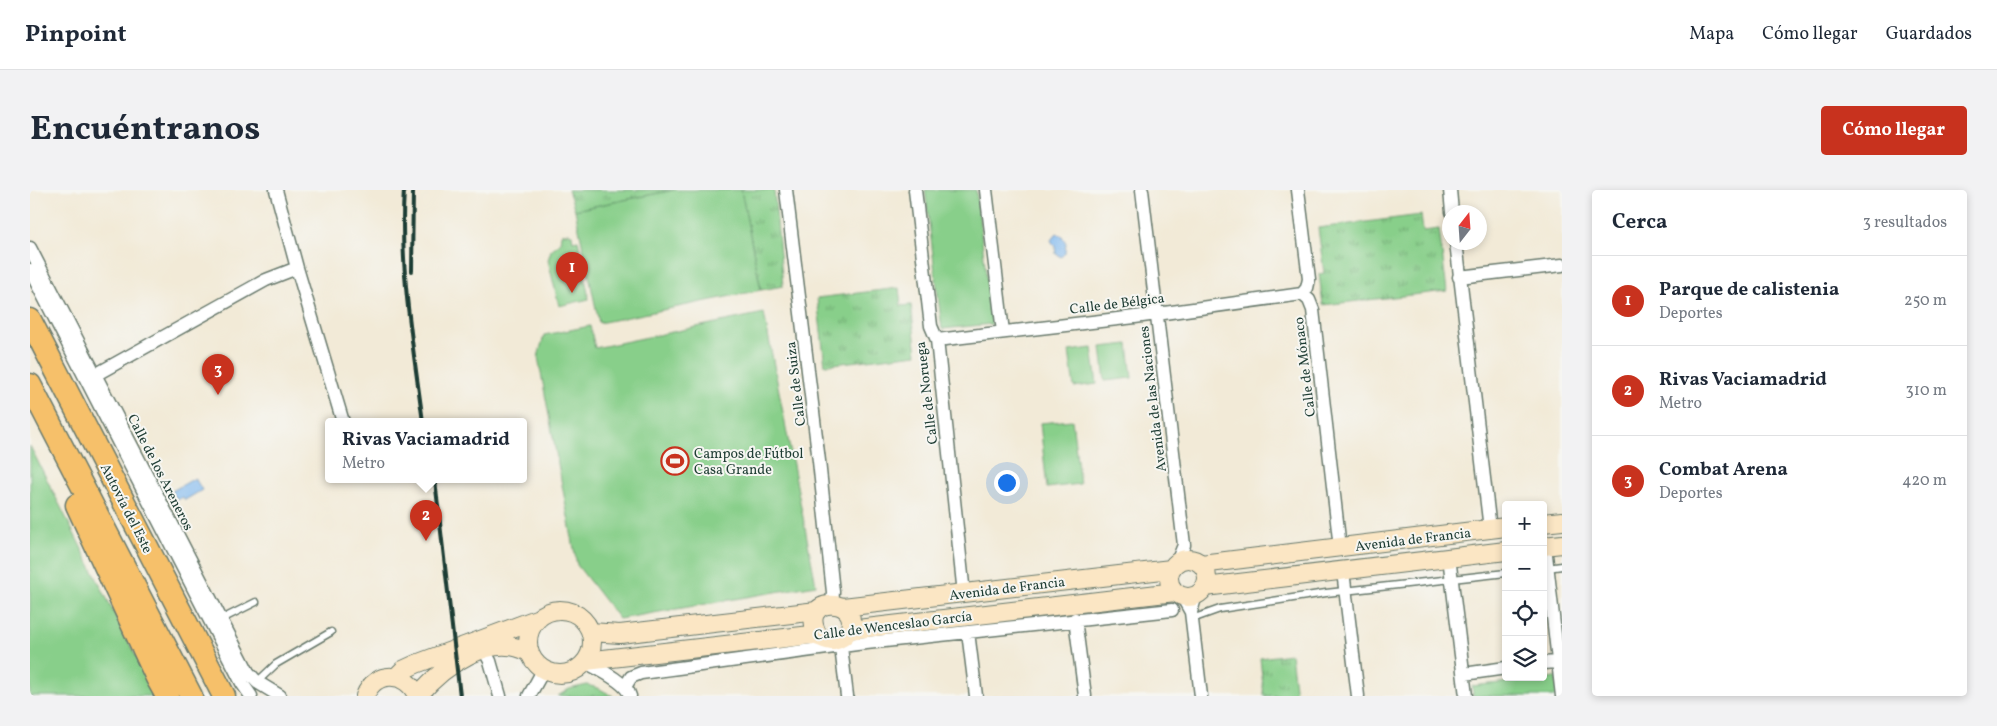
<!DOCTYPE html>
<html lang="es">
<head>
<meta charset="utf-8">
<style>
  :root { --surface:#fff; --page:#f2f2f3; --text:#1f2937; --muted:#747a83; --line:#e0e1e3; --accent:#c8321e }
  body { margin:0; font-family:Vollkorn,serif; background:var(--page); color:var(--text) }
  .controls { position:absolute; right:15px; bottom:15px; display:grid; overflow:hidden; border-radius:5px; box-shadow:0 2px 8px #0003 }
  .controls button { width:45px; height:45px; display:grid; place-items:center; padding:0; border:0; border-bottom:1px solid var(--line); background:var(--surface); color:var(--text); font:25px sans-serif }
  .compass { position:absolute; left:1412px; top:15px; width:45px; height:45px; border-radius:50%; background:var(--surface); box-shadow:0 2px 8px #0003; rotate:17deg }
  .you { position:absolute; left:976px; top:292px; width:18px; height:18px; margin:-12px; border:4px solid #fff; border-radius:50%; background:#1a73e8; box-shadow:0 0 0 8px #1a73e833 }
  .badge { display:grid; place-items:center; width:32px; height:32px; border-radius:50%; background:var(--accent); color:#fff; font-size:16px; font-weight:700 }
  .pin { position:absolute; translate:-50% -41px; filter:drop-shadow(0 1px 2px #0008) }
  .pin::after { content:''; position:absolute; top:26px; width:18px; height:15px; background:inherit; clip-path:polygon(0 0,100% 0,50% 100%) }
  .popup { position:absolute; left:295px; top:228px; width:202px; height:65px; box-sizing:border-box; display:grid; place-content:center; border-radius:5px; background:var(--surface); filter:drop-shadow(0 1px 4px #0005); font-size:16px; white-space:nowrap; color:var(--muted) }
  .popup b { font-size:19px; color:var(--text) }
  .popup::after { content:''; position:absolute; left:50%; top:100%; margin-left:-10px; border:10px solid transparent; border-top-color:var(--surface) }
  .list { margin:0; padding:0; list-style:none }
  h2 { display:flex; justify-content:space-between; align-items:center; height:65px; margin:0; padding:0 20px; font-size:21px }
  h2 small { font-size:16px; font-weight:400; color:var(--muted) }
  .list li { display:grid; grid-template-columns:32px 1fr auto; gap:15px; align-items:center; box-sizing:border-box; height:90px; padding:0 20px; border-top:1px solid var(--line) }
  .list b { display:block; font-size:19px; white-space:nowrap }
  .list p { margin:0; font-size:16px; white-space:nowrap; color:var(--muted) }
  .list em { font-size:16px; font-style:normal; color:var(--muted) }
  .icon { flex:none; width:28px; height:28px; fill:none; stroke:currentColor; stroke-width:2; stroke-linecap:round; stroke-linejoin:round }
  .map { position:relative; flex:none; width:1532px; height:506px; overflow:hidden; border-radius:5px }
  header { display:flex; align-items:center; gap:30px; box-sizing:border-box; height:70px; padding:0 25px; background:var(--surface); border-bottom:1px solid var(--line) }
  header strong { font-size:24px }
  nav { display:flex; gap:28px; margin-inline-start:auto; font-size:18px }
  .intro { display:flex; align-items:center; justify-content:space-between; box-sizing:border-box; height:120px; padding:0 30px }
  h1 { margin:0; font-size:35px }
  .button { padding:12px 22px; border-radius:5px; background:var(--accent); color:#fff; font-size:18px; font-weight:700 }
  main { display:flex; gap:30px; padding:0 30px }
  aside { flex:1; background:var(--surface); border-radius:5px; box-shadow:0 2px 8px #0003 }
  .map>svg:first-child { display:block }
  .grass { fill:url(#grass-tufts); stroke:#54865f }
  .park { fill:#88cf8a; stroke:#54865f }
  .water { fill:#7fb8ef; stroke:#4f7a92 }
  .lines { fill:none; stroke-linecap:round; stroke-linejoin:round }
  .lane-casing { stroke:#697a6d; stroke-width:9 }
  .street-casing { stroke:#697a6d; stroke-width:15 }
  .secondary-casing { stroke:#697a6d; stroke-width:20 }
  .highway-casing { stroke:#697a6d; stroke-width:25 }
  .lane { stroke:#fff; stroke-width:6 }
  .street { stroke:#fff; stroke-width:12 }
  .secondary { stroke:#fbe6c4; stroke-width:18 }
  .highway { stroke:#f6c06b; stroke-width:22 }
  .rail { stroke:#1f3d34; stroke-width:4 }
  .labels { text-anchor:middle; stroke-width:4; stroke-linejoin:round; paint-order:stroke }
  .street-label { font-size:14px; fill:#1f3d34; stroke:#f6f6f2 }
  .poi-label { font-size:14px; fill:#1f3d34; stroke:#f6f6f2; text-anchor:start }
</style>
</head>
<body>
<header>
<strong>Pinpoint</strong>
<nav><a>Mapa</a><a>Cómo llegar</a><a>Guardados</a></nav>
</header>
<div class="intro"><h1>Encuéntranos</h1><a class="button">Cómo llegar</a></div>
<main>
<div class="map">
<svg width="1532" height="506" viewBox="0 0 1532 506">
  <defs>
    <pattern id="grass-tufts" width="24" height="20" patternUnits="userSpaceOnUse" patternTransform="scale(1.25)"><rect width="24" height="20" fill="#88cf8a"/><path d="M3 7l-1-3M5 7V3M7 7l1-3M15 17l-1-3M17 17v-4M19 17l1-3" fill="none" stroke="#6fa972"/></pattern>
  </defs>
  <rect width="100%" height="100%" fill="#f6f6f2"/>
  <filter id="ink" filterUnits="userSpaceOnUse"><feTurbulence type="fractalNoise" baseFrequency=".02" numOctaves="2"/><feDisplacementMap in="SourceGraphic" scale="10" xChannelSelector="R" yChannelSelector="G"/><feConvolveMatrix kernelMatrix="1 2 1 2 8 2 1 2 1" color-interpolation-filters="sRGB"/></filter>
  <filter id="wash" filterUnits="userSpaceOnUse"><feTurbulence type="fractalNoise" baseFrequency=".0096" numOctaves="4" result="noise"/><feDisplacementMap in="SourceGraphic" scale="20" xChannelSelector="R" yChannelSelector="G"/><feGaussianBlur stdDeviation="1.12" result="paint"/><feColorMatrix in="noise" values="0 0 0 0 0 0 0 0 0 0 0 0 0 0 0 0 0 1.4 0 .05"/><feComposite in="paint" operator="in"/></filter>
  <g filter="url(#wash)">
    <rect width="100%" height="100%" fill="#f2ead7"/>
    <!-- grass -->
    <path class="grass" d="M538 0H644L545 20Z
      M711 0H744L753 96 731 100Z
      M1391 25 1393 41 1409 39 1417 101 1293 115 1289 84 1294 83 1288 38Z
      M869 98 871 116 881 115 887 164 795 175 787 108Z
      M1261 464 1266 506H1234L1230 468Z"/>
    <!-- park -->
    <path class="park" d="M644 0H711L731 100 569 133 545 20Z
      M895 0H946L962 134 912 139Z
      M539 43 542 44 543 51 548 50 559 109 529 116 518 70 521 60 530 53 531 44Z
      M734 123 786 395 589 429 547 375 508 167 514 145 560 136 565 158Z
      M1098 154 1102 188 1075 191 1071 157Z
      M1062 158 1067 194 1044 197 1039 161Z
      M1042 230 1050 294 1017 298 1010 233Z
      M0 256 126 506H0Z
      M1526 487 1528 506H1443L1442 496Z
      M557 495 568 498 583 506H528L539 499Z"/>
    <!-- water -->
    <path class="water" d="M1027 43 1032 46 1036 53 1035 63 1031 67 1026 64 1025 57 1021 50Z
      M165 288 172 300 155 310 153 307 147 310 142 301Z"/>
  </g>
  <g filter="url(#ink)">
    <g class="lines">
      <!-- lane casing -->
      <g class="lane-casing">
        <path id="lane" d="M1517 378 1532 376
          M1162 429 1190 419 1296 403 1476 383
          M190 430 226 412
          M227 492 246 474 301 442"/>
      </g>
      <!-- street casing -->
      <g class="street-casing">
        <path id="street" d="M246 0 267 78 313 232
          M756 0 789 271 803 402 802 414
          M885 0 901 136 907 150 934 404
          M956 0 973 142
          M1112 0 1154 355 1147 372
          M1268 0 1279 89 1277 98 1272 104 1279 110 1283 120 1310 358
          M1420 0 1422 22
          M1426 52 1460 339
          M0 58 218 482 227 492 250 506
          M0 80 212 493 221 506
          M1429 87 1532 75
          M907 150 1105 127 1272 104
          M65 185 236 90 267 78
          M1515 356 1532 506
          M1419 367 1436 506
          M1313 381 1328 506
          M1152 406 1161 422 1171 506
          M1161 422 1166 405
          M1045 429 1055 506
          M938 442 946 506
          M810 449 817 506
          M454 460 460 471 470 506
          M555 472C568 479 597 492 600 506
          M1513 473 1527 472
          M1434 484 1476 478
          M595 497 601 487 611 483 827 454 1142 420
          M499 506 514 479"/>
      </g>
      <!-- secondary casing -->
      <g class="secondary-casing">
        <path id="secondary" d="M1513 333 1532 331
          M1513 356 1532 354
          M1139 388a19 19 0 1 1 38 0a19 19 0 1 1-38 0Z
          M1171 374 1476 337
          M1175 397 1476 361
          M813 417 1141 379
          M498 452a32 32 0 1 1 64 0a32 32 0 1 1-64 0Z
          M819 440 1145 402
          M561 442 590 444 787 421
          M556 471 781 445C789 445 794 451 803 451 809 450 816 446 819 440 833 406 766 405 788 445
          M366 487 373 480 386 474 509 428
          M335 506C345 480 377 481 387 506
          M388 506C412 477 462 440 500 463"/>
      </g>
      <!-- highway casing -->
      <g class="highway-casing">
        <path id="highway" d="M0 130 194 506
          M0 195 161 506
          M47 315 127 488 137 506"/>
      </g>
      <!-- lane -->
      <use href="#lane" class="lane"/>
      <!-- street -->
      <use href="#street" class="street"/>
      <!-- secondary -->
      <use href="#secondary" class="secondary"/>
      <!-- highway -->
      <use href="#highway" class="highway"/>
      <!-- rail -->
      <path class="rail" d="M374 0C369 77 383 156 393 232
        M382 81 383 0
        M405 290 430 506"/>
    </g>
  </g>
  <!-- icons -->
  <defs>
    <g id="stadium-ring" transform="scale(1.4375)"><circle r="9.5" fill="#f6f6f2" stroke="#c8321e" stroke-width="1.5"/><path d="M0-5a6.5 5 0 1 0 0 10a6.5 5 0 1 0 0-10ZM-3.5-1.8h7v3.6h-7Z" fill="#c8321e"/></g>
  </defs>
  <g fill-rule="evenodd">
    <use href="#stadium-ring" x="645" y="271"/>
  </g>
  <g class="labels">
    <!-- street labels -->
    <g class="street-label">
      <text transform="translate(1087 113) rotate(-7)" y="5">Calle de Bélgica</text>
      <text transform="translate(1274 177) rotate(-97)" y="5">Calle de Mónaco</text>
      <text transform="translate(765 194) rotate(-97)" y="5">Calle de Suiza</text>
      <text transform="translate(896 203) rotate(-97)" y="5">Calle de Noruega</text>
      <text transform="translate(1122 209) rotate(-97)" y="5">Avenida de las Naciones</text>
      <text transform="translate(131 282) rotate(63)" y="5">Calle de los Areneros</text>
      <text transform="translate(97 318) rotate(63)" y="5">Autovía del Este</text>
      <text transform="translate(1383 349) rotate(-7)" y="5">Avenida de Francia</text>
      <text transform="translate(977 398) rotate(-7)" y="5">Avenida de Francia</text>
      <text transform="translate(863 435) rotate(-7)" y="5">Calle de Wenceslao García</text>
    </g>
    <!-- poi labels -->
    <g class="poi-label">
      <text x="664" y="268">Campos de Fútbol<tspan x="664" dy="16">Casa Grande</tspan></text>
    </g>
  </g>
</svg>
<div class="controls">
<button>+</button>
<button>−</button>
<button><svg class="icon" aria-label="locate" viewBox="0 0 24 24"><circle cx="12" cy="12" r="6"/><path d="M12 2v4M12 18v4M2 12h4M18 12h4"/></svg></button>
<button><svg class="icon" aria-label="layers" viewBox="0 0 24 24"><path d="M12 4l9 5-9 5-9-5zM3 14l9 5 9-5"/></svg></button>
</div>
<svg class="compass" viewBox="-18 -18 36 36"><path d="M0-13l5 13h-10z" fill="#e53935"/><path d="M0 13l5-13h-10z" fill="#747a83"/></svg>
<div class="you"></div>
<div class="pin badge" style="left:542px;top:103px">1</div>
<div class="pin badge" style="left:396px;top:351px">2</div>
<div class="popup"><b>Rivas Vaciamadrid</b>Metro</div>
<div class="pin badge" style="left:188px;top:205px">3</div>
</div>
<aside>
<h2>Cerca<small>3 resultados</small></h2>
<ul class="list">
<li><span class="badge">1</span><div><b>Parque de calistenia</b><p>Deportes</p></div><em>250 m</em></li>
<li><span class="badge">2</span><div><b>Rivas Vaciamadrid</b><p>Metro</p></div><em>310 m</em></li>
<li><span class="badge">3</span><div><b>Combat Arena</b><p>Deportes</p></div><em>420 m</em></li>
</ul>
</aside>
</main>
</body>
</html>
